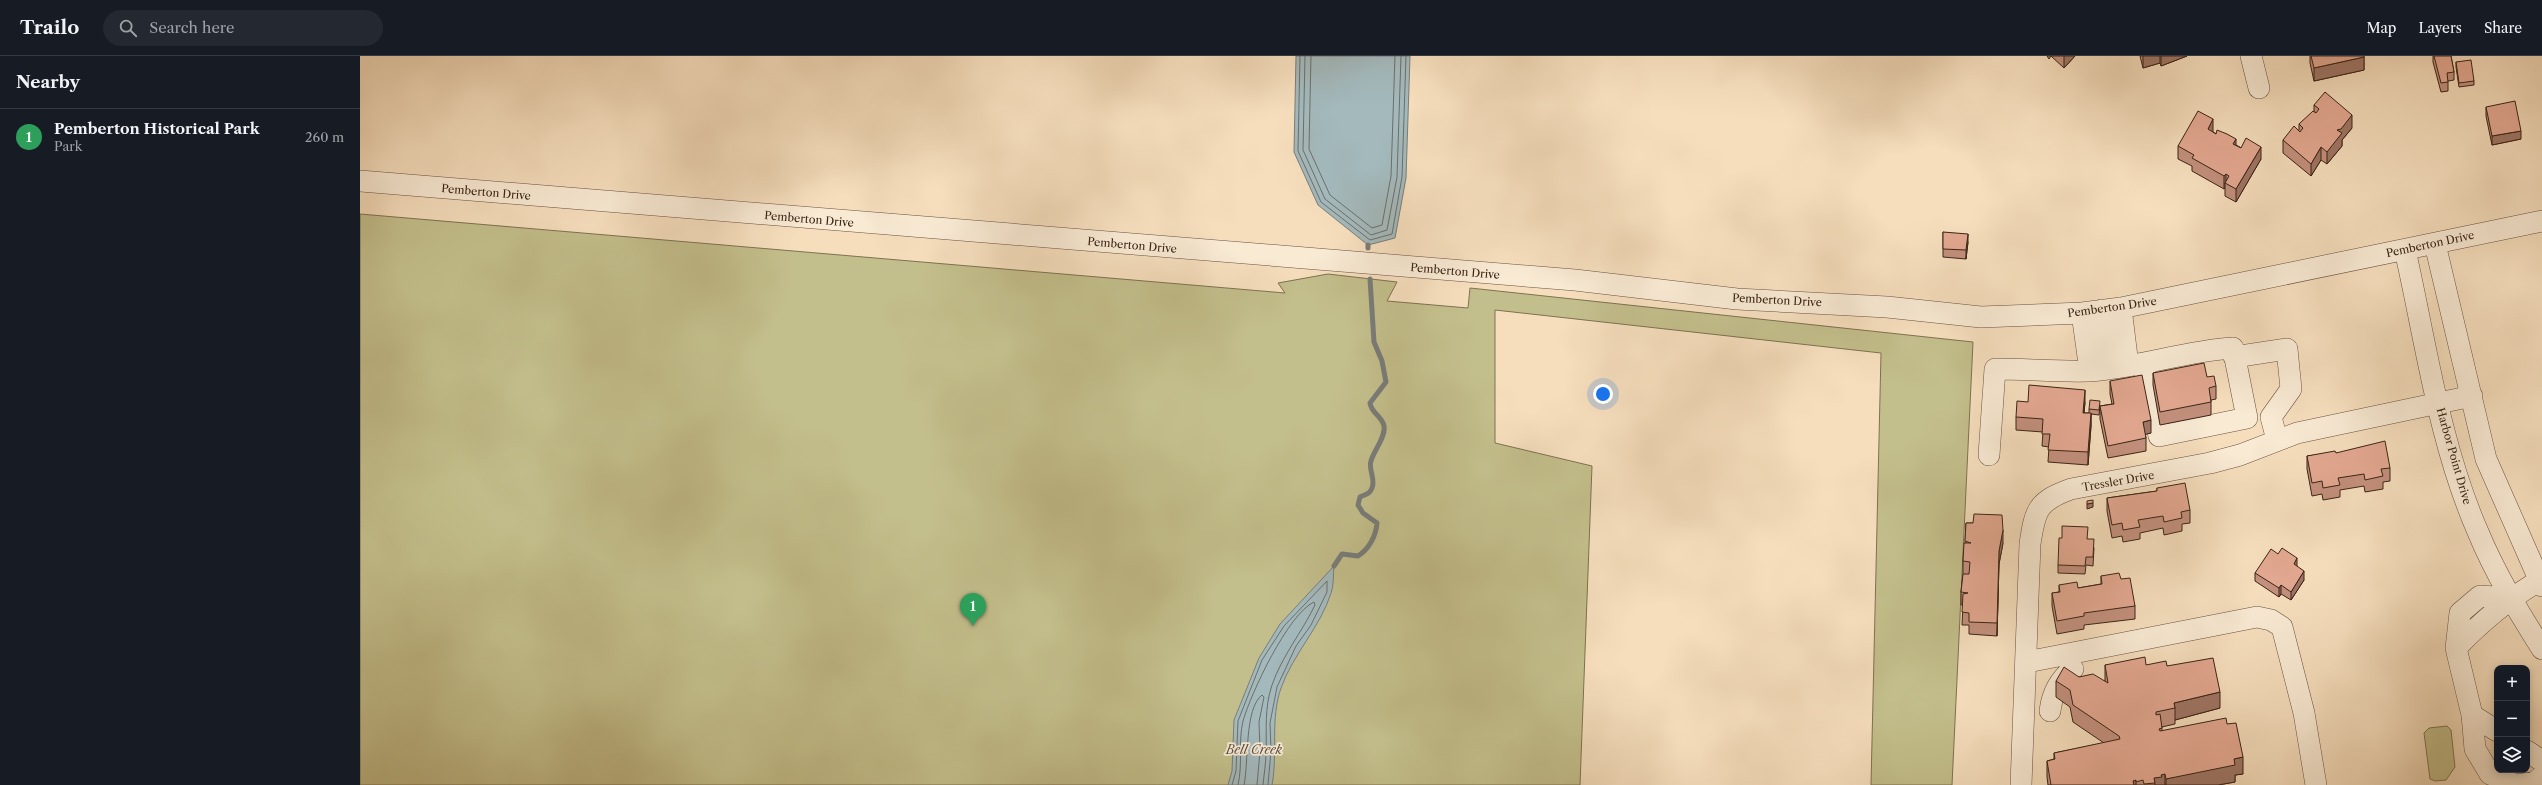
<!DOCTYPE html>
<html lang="en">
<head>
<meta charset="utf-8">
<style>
  :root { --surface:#171b24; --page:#242831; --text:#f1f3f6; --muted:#9ea1a6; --line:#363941; --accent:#c59692 }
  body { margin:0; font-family:"Libre Caslon Text",serif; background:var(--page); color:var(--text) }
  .controls { position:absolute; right:12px; bottom:12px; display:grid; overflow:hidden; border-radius:8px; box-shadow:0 2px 10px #0003 }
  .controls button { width:36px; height:36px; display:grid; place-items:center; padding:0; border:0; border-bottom:1px solid var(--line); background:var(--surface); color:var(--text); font:20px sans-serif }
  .you { position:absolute; left:1243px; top:338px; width:14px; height:14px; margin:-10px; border:3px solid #fff; border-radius:50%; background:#1a73e8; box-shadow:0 0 0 6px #1a73e833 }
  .badge { display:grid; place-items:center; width:26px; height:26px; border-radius:50%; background:var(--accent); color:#fff; font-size:13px; font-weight:700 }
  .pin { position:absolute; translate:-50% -33px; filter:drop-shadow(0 1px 2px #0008) }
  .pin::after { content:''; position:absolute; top:21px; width:14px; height:12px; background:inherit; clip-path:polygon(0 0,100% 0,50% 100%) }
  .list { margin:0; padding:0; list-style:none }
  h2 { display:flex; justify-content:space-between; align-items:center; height:52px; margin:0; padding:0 16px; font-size:17px }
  h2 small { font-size:13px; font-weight:400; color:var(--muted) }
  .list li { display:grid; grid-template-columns:26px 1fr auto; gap:12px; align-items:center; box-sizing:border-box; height:56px; padding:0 16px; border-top:1px solid var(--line) }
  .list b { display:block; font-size:15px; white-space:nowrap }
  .list p { margin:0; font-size:13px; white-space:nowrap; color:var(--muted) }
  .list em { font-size:13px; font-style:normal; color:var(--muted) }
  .icon { flex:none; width:22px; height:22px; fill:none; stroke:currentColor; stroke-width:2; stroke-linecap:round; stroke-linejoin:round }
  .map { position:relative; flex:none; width:2182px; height:729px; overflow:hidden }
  header { display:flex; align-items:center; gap:24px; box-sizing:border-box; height:56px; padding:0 20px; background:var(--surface); border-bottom:1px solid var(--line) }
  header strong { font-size:19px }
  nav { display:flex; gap:22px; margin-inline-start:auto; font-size:14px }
  .search { width:280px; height:36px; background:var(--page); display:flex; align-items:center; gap:10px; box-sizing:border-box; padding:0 14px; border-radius:22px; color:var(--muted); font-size:15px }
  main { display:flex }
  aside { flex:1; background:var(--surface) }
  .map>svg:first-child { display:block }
  .green { fill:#c3bf8c; stroke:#7e7251 }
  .water { fill:#a3b9bc; stroke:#797d7a }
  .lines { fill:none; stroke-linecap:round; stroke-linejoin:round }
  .shore { stroke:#6e6e69; stroke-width:1 }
  .stream { stroke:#797d7a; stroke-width:5 }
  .minor-casing { stroke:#695240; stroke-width:22 }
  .minor { stroke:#f9ead4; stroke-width:21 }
  .wall { fill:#c3907d; stroke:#3a2416 }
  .shaded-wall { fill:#9f7666; stroke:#3a2416 }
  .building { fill:#e3a891; stroke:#3a2416 }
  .labels { text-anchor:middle; stroke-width:3.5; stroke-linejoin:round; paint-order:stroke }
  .street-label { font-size:11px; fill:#3a2416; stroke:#f9ead4 }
  .water-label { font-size:12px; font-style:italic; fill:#5a5148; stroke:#f9ead4 }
</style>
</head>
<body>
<header>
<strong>Trailo</strong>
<div class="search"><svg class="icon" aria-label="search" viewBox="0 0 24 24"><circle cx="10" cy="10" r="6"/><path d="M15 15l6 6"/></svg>Search here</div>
<nav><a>Map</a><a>Layers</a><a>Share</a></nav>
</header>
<main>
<aside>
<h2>Nearby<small></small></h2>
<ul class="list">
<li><span class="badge" style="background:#2e9e5b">1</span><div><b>Pemberton Historical Park</b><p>Park</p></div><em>260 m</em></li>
</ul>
</aside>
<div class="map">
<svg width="2182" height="729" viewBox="0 0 2182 729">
  <rect width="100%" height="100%" fill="#f6debd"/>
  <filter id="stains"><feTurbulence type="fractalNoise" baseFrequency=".005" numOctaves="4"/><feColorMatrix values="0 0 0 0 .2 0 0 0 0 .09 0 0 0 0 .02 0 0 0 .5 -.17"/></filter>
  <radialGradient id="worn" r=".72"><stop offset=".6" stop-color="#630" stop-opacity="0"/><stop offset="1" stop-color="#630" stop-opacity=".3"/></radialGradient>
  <!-- green -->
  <path class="green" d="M0 158 925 237 918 227 968 218 1037 226 1027 245 1108 252 1110 232 1613 286 1592 729H1511L1521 297 1135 254V387L1232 410 1220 729H0Z
    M2087 670 2091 674 2095 711 2086 724 2075 725 2070 723 2064 677 2069 672Z"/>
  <!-- water -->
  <path class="water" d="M936 0H1050L1046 122 1035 182 1008 189 958 149 934 96Z
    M974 510C973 518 974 529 971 537 961 570 933 598 921 632 910 663 918 697 912 729H868L872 715 874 664 899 602 920 568Z"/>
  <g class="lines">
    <!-- shore -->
    <path class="shore" d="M940 0 938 95 961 146 1010 184 1032 178 1042 121 1046 0
      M945 0 943 94 965 143 1011 179 1027 174 1037 121 1041 0
      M951 0 949 93 970 139 1012 172 1022 169 1031 120 1035 0
      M872 729 876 715 878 665 902 604 924 570 967 525V536L951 569 936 590 917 631 910 667 911 695 908 729
      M878 729C883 708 878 686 883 665 891 637 928 558 954 546L955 549C942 576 922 600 912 629 904 653 907 672 906 696 906 707 904 718 903 729
      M884 729C889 707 884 653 902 639L904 641 899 666 900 695 897 729"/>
    <!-- stream -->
    <path class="stream" d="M1008 189V192
      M974 510 982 498 998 500C1009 493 1016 480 1017 467L1003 457 998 449 1000 441C1006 438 1010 438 1012 432 1016 423 1008 414 1011 405 1014 394 1026 381 1024 370 1022 360 1011 357 1010 347L1026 326 1022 305 1014 286 1010 223"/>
    <!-- minor casing -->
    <g class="minor-casing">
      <path id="minor" d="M1891 0 1899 32
        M0 125 1215 224 1377 243 1527 251 1621 261 1722 257 1761 252 2182 165
        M2075 188 2126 403 2182 530
        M2045 194C2066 287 2079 387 2118 476 2135 517 2158 555 2182 593
        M1761 252 1768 309
        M1741 254 1750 311
        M1722 257 1730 315
        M1874 301 1927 293 1931 333 1911 361 1917 384
        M1629 399 1635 313C1666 313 1698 316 1729 315 1778 312 1824 295 1873 292L1887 362 1799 380 1783 308
        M2096 592C2123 564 2149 542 2182 523
        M1667 606 1897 561 1911 564 1922 571 1944 657 1956 729
        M1690 655C1692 638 1699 624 1713 613
        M2112 659 2115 693 2130 718 2156 729
        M2137 675 2112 659 2096 592 2100 557 2120 540 2150 542
        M2167 695 2182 705
        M1661 729 1670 488C1675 453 1678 445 1711 433L1850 407 1880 399 1937 377 2112 340
        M2156 729 2175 726 2182 720"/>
    </g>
    <!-- minor -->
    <use href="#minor" class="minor"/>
  </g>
  <!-- wall -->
  <path class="wall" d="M1687 0H1715L1704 12 1691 0 1689 3Z
    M1780 0H1827L1801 10 1800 7 1783 12Z
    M1950 0H2004V14L1954 25 1950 7Z
    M2073 0H2091L2094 16V24L2088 25V35L2081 36 2073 6Z
    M2096 6 2114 25V29L2099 31 2096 11Z
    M1954 49 1992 72 1982 84V90L1967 108 1961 104 1951 120 1923 97V84L1939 74V68L1954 56Z
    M2126 51 2161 83 2132 89 2126 60Z
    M1853 76 1901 103 1876 146 1865 140V132L1864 133 1832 115V110L1818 103V90Z
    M1583 176 1608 186 1606 203 1583 201Z
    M1793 317 1847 321 1856 330V343L1851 344V359L1800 369 1793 329Z
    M1750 325 1791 377 1785 378 1786 382V395L1748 402 1740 363V350L1752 348 1750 338Z
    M1668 346H1725L1724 357H1729V353L1740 350 1739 359 1731 358V370L1728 409 1688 406 1689 391 1682 390 1683 376 1656 374V361Z
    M1976 397 2030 412V425L2023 426V433L2005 436 2004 430 1980 434V441L1963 444 1962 438 1952 440 1947 413V400Z
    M1797 432 1830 454V467L1822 468V475L1804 479 1803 472 1780 477V483L1763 486 1762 480 1752 482 1747 455V442L1797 435Z
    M1606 467H1613L1643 487 1639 508 1637 580 1609 578V569H1602L1603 549H1601V536L1603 518V505L1605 487Z
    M1728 483 1734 492 1733 510 1726 509 1725 518 1698 517V509Z
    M1937 511 1944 524 1931 544 1921 538 1919 541 1895 525V517Z
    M1741 520 1761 523 1775 550V563L1724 569V573L1697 578 1692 550V537L1699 536V529L1718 532 1741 528Z
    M1745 609 1807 610 1860 652 1815 664V668L1802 671V675L1867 668 1883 718 1875 719V726L1858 729H1688L1687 721V705L1694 703V697L1744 687 1713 666 1710 651 1696 641V625L1719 621 1745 625Z"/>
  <!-- shaded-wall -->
  <path class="shaded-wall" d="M1704 0H1715L1704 12Z
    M1783 0H1800V7L1783 12Z
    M1801 0H1827L1801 10Z
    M2004 1V14L1954 25V12Z
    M1992 59V72L1982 84V90L1967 108V96L1977 74Z
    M1853 63V76L1848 86V73Z
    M2161 75V83L2132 89V80Z
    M1876 83V96L1873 88Z
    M1901 91V103L1876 146V133Z
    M1961 91V104L1951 120V108Z
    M1866 118V128L1865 127V132L1864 133V120Z
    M1608 178V186L1606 203V194Z
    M1725 334V346L1723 369V357Z
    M1731 357V370L1728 409V396Z
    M1791 364V377L1783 379V366Z
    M1733 447V451L1727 453V448Z
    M1643 474V487L1639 508 1637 580 1639 495Z
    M1937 502V511L1934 508Z
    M1944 515V524L1931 544V536Z
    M1921 529V538L1919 541V532Z
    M1860 636V652L1815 664V652L1814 647Z
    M1883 701V718L1875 719V726L1858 729H1806V723L1874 703Z
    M1805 718V729H1795L1794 722 1801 719Z
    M1776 724V729H1773V725Z"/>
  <!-- building -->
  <path class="building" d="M1951 0H2004V1L1954 12Z
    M2074 0H2091L2094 16 2087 17 2088 26 2081 27Z
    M2111 4 2114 25 2099 27 2096 6Z
    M1965 36 1992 59 1981 73 1977 74 1982 77 1967 96 1961 91 1951 108 1923 84 1934 70 1940 76 1943 72 1939 68 1953 55 1956 57 1959 53 1954 49Z
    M2155 45 2161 75 2132 80 2126 51Z
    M1838 55 1853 63 1848 73 1856 78 1857 74 1867 78 1876 83 1873 88 1881 92 1886 82 1901 91 1876 133 1865 127 1869 120 1866 118 1864 120 1832 102 1834 99 1818 90Z
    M1583 176 1608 178 1606 194 1583 193Z
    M1844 307 1847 321 1854 320 1856 330 1849 332 1851 346 1800 356 1793 317Z
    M1782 319 1791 364 1783 366 1786 382 1748 390 1740 350 1754 348 1750 325Z
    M1669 329 1725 334 1723 357H1731L1728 396 1688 394 1690 378H1682L1683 363 1656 361 1657 345 1668 346Z
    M1730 344 1740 345 1739 354 1729 353Z
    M2025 385 2030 412 2021 413 2023 420 2005 424 2004 418 1978 422 1980 429 1963 432 1962 425 1952 427 1947 400 1975 395 1976 397Z
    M1825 427 1830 454 1821 456 1822 462 1804 466 1803 460 1778 464 1780 471 1763 474 1762 467 1752 469 1747 442 1797 435V432Z
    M1733 444V447L1727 448V445Z
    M1614 458 1642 459 1643 474 1639 495 1637 567 1609 566V557L1602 556 1603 538 1608 537 1601 536 1603 518H1609L1610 506 1603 505 1604 487H1611L1605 485 1606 467H1613Z
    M1702 470 1728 471 1727 483H1734L1733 501H1726L1725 510 1698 509 1699 482H1702Z
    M1922 492 1937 502 1934 508 1944 515 1931 536 1921 529 1919 532 1895 517 1911 493 1918 498Z
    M1759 517 1761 523 1770 522 1775 550 1724 557V560L1697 565 1692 537 1700 536 1699 529 1717 526 1718 532 1742 528 1741 520Z
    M1785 601 1786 609 1806 605 1807 610 1853 602 1860 636 1814 647 1815 652 1796 656V659L1800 658 1802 672 1799 673 1800 675 1866 662 1867 668 1876 667 1883 701 1874 703 1875 709 1806 723 1805 718 1801 719 1802 721 1794 722 1795 727 1784 728 1783 724 1776 726V724L1773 725 1774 729H1691L1687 705 1695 703 1694 697 1760 683 1759 680 1713 649 1710 634 1696 625 1704 611 1719 621 1733 618 1748 627 1745 609Z"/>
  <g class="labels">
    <!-- street labels -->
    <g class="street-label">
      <text transform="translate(126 136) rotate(5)" y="4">Pemberton Drive</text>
      <text transform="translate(449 163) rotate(5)" y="4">Pemberton Drive</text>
      <text transform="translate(2070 188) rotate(-12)" y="4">Pemberton Drive</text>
      <text transform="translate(772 189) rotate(5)" y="4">Pemberton Drive</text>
      <text transform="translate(1095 215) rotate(5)" y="4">Pemberton Drive</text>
      <text transform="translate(1417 244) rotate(3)" y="4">Pemberton Drive</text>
      <text transform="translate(1752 251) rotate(-8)" y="4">Pemberton Drive</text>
      <text transform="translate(2094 400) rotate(74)" y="4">Harbor Point Drive</text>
      <text transform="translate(1758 425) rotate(-10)" y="4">Tressler Drive</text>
    </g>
    <!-- water labels -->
    <g class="water-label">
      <text x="894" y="698">Bell Creek</text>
    </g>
  </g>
  <rect width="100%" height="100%" filter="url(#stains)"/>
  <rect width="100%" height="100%" fill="url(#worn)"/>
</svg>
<div class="controls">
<button>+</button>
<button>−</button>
<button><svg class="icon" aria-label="layers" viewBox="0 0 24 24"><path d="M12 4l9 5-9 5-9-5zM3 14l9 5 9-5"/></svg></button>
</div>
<div class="you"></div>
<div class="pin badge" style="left:613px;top:570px;background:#2e9e5b">1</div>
</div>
</main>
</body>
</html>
